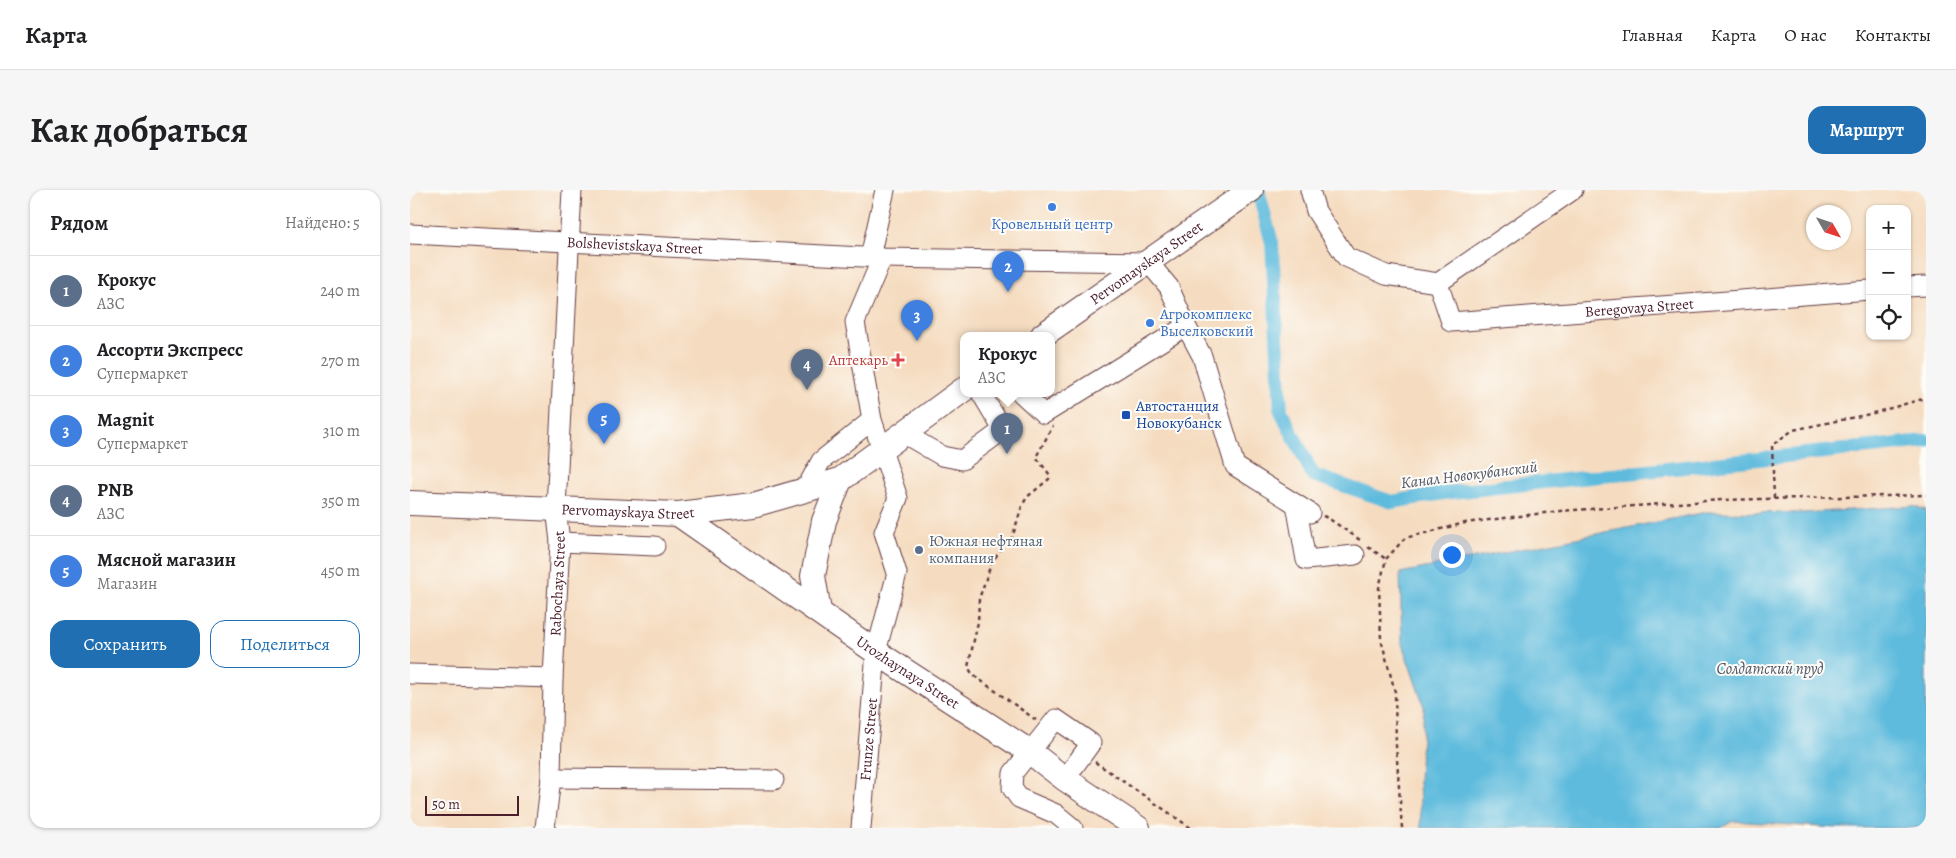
<!DOCTYPE html>
<html lang="ru">
<head>
<meta charset="utf-8">
<style>
  :root { --surface:#fff; --page:#f6f6f6; --text:#202124; --muted:#757577; --line:#e0e0e0; --accent:#1f6fb2 }
  body { margin:0; font-family:Alegreya,serif; background:var(--page); color:var(--text) }
  .controls { position:absolute; right:15px; top:15px; display:grid; overflow:hidden; border-radius:10px; box-shadow:0 1px 4px #0004 }
  .controls button { width:45px; height:45px; display:grid; place-items:center; padding:0; border:0; border-bottom:1px solid var(--line); background:var(--surface); color:var(--text); font:25px sans-serif }
  .compass { position:absolute; left:1396px; top:15px; width:45px; height:45px; border-radius:50%; background:var(--surface); box-shadow:0 1px 4px #0004; rotate:129deg }
  .scale { position:absolute; left:15px; bottom:12px; width:94px; box-sizing:border-box; padding-left:5px; border:2px solid #4a1f2b; border-top:0; font-size:14px; line-height:18px; white-space:nowrap; color:#4a1f2b; -webkit-text-stroke:4px #fdfcf7; paint-order:stroke }
  .you { position:absolute; left:1041px; top:364px; width:18px; height:18px; margin:-12px; border:4px solid #fff; border-radius:50%; background:#1a73e8; box-shadow:0 0 0 8px #1a73e833 }
  .badge { display:grid; place-items:center; width:32px; height:32px; border-radius:50%; background:var(--accent); color:#fff; font-size:16px; font-weight:700 }
  .pin { position:absolute; translate:-50% -41px; filter:drop-shadow(0 1px 2px #0008) }
  .pin::after { content:''; position:absolute; top:26px; width:18px; height:15px; background:inherit; clip-path:polygon(0 0,100% 0,50% 100%) }
  .popup { position:absolute; left:550px; top:142px; width:95px; height:65px; box-sizing:border-box; display:grid; place-content:center; border-radius:10px; background:var(--surface); filter:drop-shadow(0 1px 4px #0005); font-size:16px; white-space:nowrap; color:var(--muted) }
  .popup b { font-size:19px; color:var(--text) }
  .popup::after { content:''; position:absolute; left:50%; top:100%; margin-left:-10px; border:10px solid transparent; border-top-color:var(--surface) }
  .list { margin:0; padding:0; list-style:none }
  h2 { display:flex; justify-content:space-between; align-items:center; height:65px; margin:0; padding:0 20px; font-size:21px }
  h2 small { font-size:16px; font-weight:400; color:var(--muted) }
  .list li { display:grid; grid-template-columns:32px 1fr auto; gap:15px; align-items:center; box-sizing:border-box; height:70px; padding:0 20px; border-top:1px solid var(--line) }
  .list b { display:block; font-size:19px; white-space:nowrap }
  .list p { margin:0; font-size:16px; white-space:nowrap; color:var(--muted) }
  .list em { font-size:16px; font-style:normal; color:var(--muted) }
  .actions { display:flex; gap:10px; padding:15px 20px }
  .actions a { flex:1; padding:11px 0; border:1px solid var(--accent); border-radius:15px; text-align:center; font-size:18px; color:var(--accent) }
  .actions .main { background:var(--accent); color:#fff }
  .icon { flex:none; width:28px; height:28px; fill:none; stroke:currentColor; stroke-width:2; stroke-linecap:round; stroke-linejoin:round }
  .map { position:relative; flex:none; width:1516px; height:638px; overflow:hidden; border-radius:15px }
  header { display:flex; align-items:center; gap:30px; box-sizing:border-box; height:70px; padding:0 25px; background:var(--surface); border-bottom:1px solid var(--line) }
  header strong { font-size:24px }
  nav { display:flex; gap:28px; margin-inline-start:auto; font-size:18px }
  .intro { display:flex; align-items:center; justify-content:space-between; box-sizing:border-box; height:120px; padding:0 30px }
  h1 { margin:0; font-size:35px }
  .button { padding:12px 22px; border-radius:15px; background:var(--accent); color:#fff; font-size:18px; font-weight:700 }
  main { display:flex; gap:30px; padding:0 30px }
  aside { flex:1; background:var(--surface); border-radius:15px; box-shadow:0 1px 4px #0004 }
  .map>svg:first-child { display:block }
  .water { fill:#5fbbdd; stroke:#546d84 }
  .lines { fill:none; stroke-linecap:round; stroke-linejoin:round }
  .canal { stroke:#5fbbdd; stroke-width:14 }
  .minor-casing { stroke:#643b41; stroke-width:21 }
  .major-casing { stroke:#643b41; stroke-width:26 }
  .path { stroke:#643b41; stroke-width:2.5; stroke-dasharray:4 4; stroke-linecap:butt }
  .minor { stroke:#fff; stroke-width:19 }
  .major { stroke:#fff; stroke-width:24 }
  .shop-dot { fill:#3f7fe0; stroke:#fdfcf7; stroke-width:2 }
  .health-dot { fill:#e0444e; stroke:#fdfcf7; stroke-width:2 }
  .transit-dot { fill:#1a4fb4; stroke:#fdfcf7; stroke-width:2 }
  .service-dot { fill:#5c6f8a; stroke:#fdfcf7; stroke-width:2 }
  .labels { text-anchor:middle; stroke-width:4; stroke-linejoin:round; paint-order:stroke }
  .shop-label { font-size:15px; fill:#366cbe; stroke:#fdfcf7 }
  .street-label { font-size:15px; fill:#4a1f2b; stroke:#fdfcf7 }
  .health-label { font-size:15px; fill:#be3a42; stroke:#fdfcf7; text-anchor:end }
  .transit-label { font-size:15px; fill:#164399; stroke:#fdfcf7; text-anchor:start }
  .service-label { font-size:15px; fill:#4e5e75; stroke:#fdfcf7; text-anchor:start }
  .water-label { font-size:16px; font-style:italic; fill:#515669; stroke:#fdfcf7 }
</style>
</head>
<body>
<header>
<strong>Карта</strong>
<nav><a>Главная</a><a>Карта</a><a>О нас</a><a>Контакты</a></nav>
</header>
<div class="intro"><h1>Как добраться</h1><a class="button">Маршрут</a></div>
<main>
<aside>
<h2>Рядом<small>Найдено: 5</small></h2>
<ul class="list">
<li><span class="badge" style="background:#5c6f8a">1</span><div><b>Крокус</b><p>АЗС</p></div><em>240 m</em></li>
<li><span class="badge" style="background:#3f7fe0">2</span><div><b>Ассорти Экспресс</b><p>Супермаркет</p></div><em>270 m</em></li>
<li><span class="badge" style="background:#3f7fe0">3</span><div><b>Magnit</b><p>Супермаркет</p></div><em>310 m</em></li>
<li><span class="badge" style="background:#5c6f8a">4</span><div><b>PNB</b><p>АЗС</p></div><em>350 m</em></li>
<li><span class="badge" style="background:#3f7fe0">5</span><div><b>Мясной магазин</b><p>Магазин</p></div><em>450 m</em></li>
</ul>
<div class="actions"><a class="main">Сохранить</a><a>Поделиться</a></div>
</aside>
<div class="map">
<svg width="1516" height="638" viewBox="0 0 1516 638">
  <rect width="100%" height="100%" fill="#fdfcf7"/>
  <filter id="ink" filterUnits="userSpaceOnUse"><feTurbulence type="fractalNoise" baseFrequency=".02" numOctaves="2"/><feDisplacementMap in="SourceGraphic" scale="10" xChannelSelector="R" yChannelSelector="G"/><feConvolveMatrix kernelMatrix="1 2 1 2 8 2 1 2 1" color-interpolation-filters="sRGB"/></filter>
  <filter id="wash" filterUnits="userSpaceOnUse"><feTurbulence type="fractalNoise" baseFrequency=".0096" numOctaves="4" result="noise"/><feDisplacementMap in="SourceGraphic" scale="20" xChannelSelector="R" yChannelSelector="G"/><feGaussianBlur stdDeviation="1.12" result="paint"/><feColorMatrix in="noise" values="0 0 0 0 0 0 0 0 0 0 0 0 0 0 0 0 0 1.4 0 .05"/><feComposite in="paint" operator="in"/></filter>
  <g filter="url(#wash)">
    <rect width="100%" height="100%" fill="#f5dcc0"/>
    <!-- water -->
    <path class="water" d="M1503 316 1516 320V638H1427L1323 631 1311 638H1011L1009 590 1014 517 992 454 990 383 1297 322 1393 323Z"/>
    <g class="lines">
      <!-- canal -->
      <path class="canal" d="M848 0 862 53 871 221 903 285 982 312 1033 303 1516 251"/>
    </g>
  </g>
  <g filter="url(#ink)">
    <g class="lines">
      <!-- minor casing -->
      <g class="minor-casing">
        <g id="minor">
          <path d="M900 0 906 21 936 67 976 85 1028 93 1163 0"/>
          <path id="s1" d="M0 44 472 68 738 72 759 97 776 136 634 224 611 203"/>
          <path d="M460 67 475 0"/>
          <path id="s2" d="M1028 93 1041 132 1460 100"/>
          <path d="M1497 97 1516 96"/>
          <path d="M776 136 792 166 825 276 900 323"/>
          <path d="M493 243 532 266 552 270 593 240 571 203"/>
          <path d="M395 300 411 271 462 230"/>
          <path d="M886 314 896 370 945 365"/>
          <path d="M150 352 245 356"/>
          <path d="M0 484 143 488"/>
          <path d="M141 588 364 590"/>
          <path d="M655 589 681 553 646 529 603 583 602 598 609 608 646 624 663 638"/>
          <path id="s3" d="M135 638 141 588 143 488 150 352 146 318 162 0"/>
          <path id="s4" d="M451 638 466 462 487 383 474 342 488 308 462 230 445 132 472 68"/>
        </g>
      </g>
      <!-- major casing -->
      <g class="major-casing">
        <g id="major">
          <path id="s5" d="M633 145 841 0"/>
          <path id="s6" d="M0 313 268 324 343 315 430 290 553 200"/>
          <path id="s7" d="M268 324 466 462 620 562 655 589 728 638"/>
          <path d="M409 421 403 386 414 331 430 290"/>
        </g>
      </g>
      <!-- path -->
      <path class="path" d="M1364 308 1362 255 1383 240 1460 224 1516 208
        M913 326 918 328 950 350
        M958 357 976 369
        M626 530 563 485 558 477 568 432 569 409 581 374 591 359 602 348 612 316 617 307 639 289 640 285 626 267 643 236
        M685 572 781 638
        M992 638 986 556 985 502 971 449 969 398 976 369 995 348 1055 333 1150 321 1312 310 1516 305"/>
      <!-- minor -->
      <use href="#minor" class="minor"/>
      <!-- major -->
      <use href="#major" class="major"/>
    </g>
  </g>
  <!-- markers -->
  <g class="shop-dot">
    <circle cx="642" cy="17" r="5"/>
    <circle cx="740" cy="133" r="5"/>
  </g>
  <path class="health-dot" d="M485.5 162.5h5v5h5v5h-5v5h-5v-5h-5v-5h5z"/>
  <rect class="transit-dot" x="711" y="220" width="10" height="10" rx="2.5"/>
  <circle class="service-dot" cx="509" cy="360" r="5"/>
  <g class="labels">
    <!-- shop labels -->
    <g class="shop-label">
      <text x="642" y="39">Кровельный центр</text>
      <text x="750" y="129" text-anchor="start">Агрокомплекс<tspan x="750" dy="17">Выселковский</tspan></text>
    </g>
    <!-- street labels -->
    <g class="street-label">
      <text dy="5" stroke="none"><textPath href="#s1" startOffset="225">Bolshevistskaya Street</textPath></text>
      <text dy="5" stroke="none"><textPath href="#s5" startOffset="126">Pervomayskaya Street</textPath></text>
      <text dy="5" stroke="none"><textPath href="#s2" startOffset="230">Beregovaya Street</textPath></text>
      <text dy="5" stroke="none"><textPath href="#s6" startOffset="218">Pervomayskaya Street</textPath></text>
      <text dy="5" stroke="none"><textPath href="#s3" startOffset="245">Rabochaya Street</textPath></text>
      <text dy="5" stroke="none"><textPath href="#s7" startOffset="279">Urozhaynaya Street</textPath></text>
      <text dy="5" stroke="none"><textPath href="#s4" startOffset="89">Frunze Street</textPath></text>
    </g>
    <!-- health labels -->
    <g class="health-label">
      <text x="478" y="175">Аптекарь</text>
    </g>
    <!-- transit labels -->
    <g class="transit-label">
      <text x="726" y="221">Автостанция<tspan x="726" dy="17">Новокубанск</tspan></text>
    </g>
    <!-- service labels -->
    <g class="service-label">
      <text x="519" y="356">Южная нефтяная<tspan x="519" dy="17">компания</tspan></text>
    </g>
    <!-- water labels -->
    <g class="water-label">
      <text transform="translate(1059 284) rotate(-7)" y="6">Канал Новокубанский</text>
      <text x="1360" y="484">Солдатский пруд</text>
    </g>
  </g>
</svg>
<div class="controls">
<button>+</button>
<button>−</button>
<button><svg class="icon" aria-label="locate" viewBox="0 0 24 24"><circle cx="12" cy="12" r="6"/><path d="M12 2v4M12 18v4M2 12h4M18 12h4"/></svg></button>
</div>
<svg class="compass" viewBox="-18 -18 36 36"><path d="M0-13l5 13h-10z" fill="#e53935"/><path d="M0 13l5-13h-10z" fill="#757577"/></svg>
<div class="scale">50 m</div>
<div class="you"></div>
<div class="pin badge" style="left:597px;top:264px;background:#5c6f8a">1</div>
<div class="popup"><b>Крокус</b>АЗС</div>
<div class="pin badge" style="left:598px;top:102px;background:#3f7fe0">2</div>
<div class="pin badge" style="left:507px;top:151px;background:#3f7fe0">3</div>
<div class="pin badge" style="left:397px;top:200px;background:#5c6f8a">4</div>
<div class="pin badge" style="left:194px;top:254px;background:#3f7fe0">5</div>
</div>
</main>
</body>
</html>
